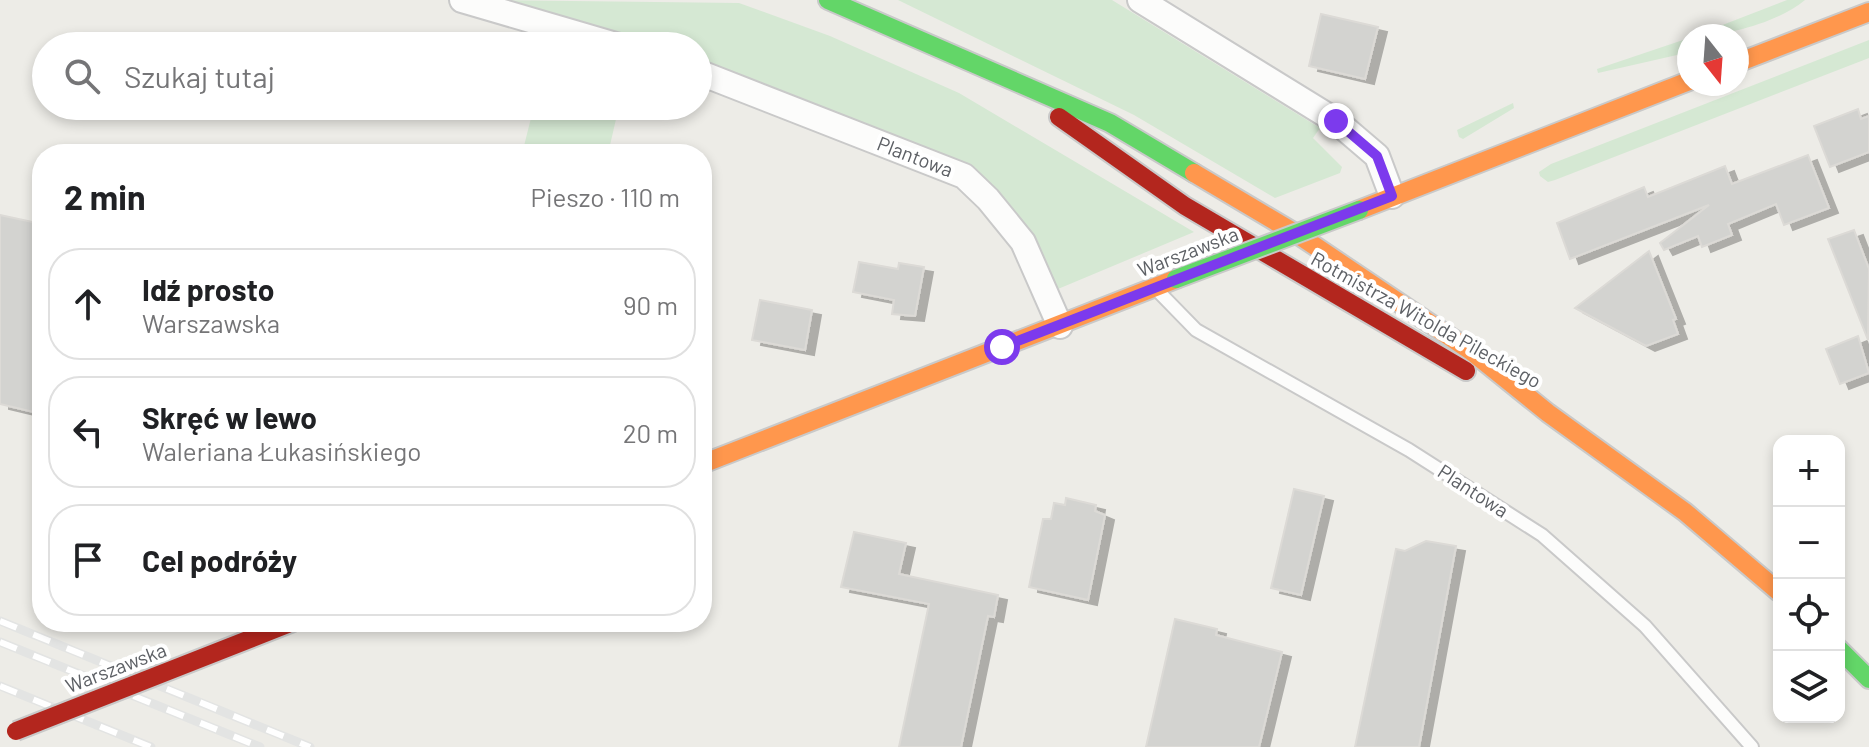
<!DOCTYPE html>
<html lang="pl">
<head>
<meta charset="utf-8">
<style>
  :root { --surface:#fff; --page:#f2f2f2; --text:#202124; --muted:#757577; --line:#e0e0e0 }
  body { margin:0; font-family:Barlow,sans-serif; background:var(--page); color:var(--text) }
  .controls { position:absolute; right:24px; bottom:24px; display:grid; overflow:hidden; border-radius:16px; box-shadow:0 4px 12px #0003 }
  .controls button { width:72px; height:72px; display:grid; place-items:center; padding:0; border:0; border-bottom:2px solid var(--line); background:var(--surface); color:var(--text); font:40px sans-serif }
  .compass { position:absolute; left:1677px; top:24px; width:72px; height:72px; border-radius:50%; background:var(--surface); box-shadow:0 4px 12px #0003; rotate:163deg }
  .stop { position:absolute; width:24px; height:24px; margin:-18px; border:6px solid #7c3aed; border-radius:50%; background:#fff }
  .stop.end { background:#7c3aed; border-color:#fff; box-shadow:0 2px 8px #0008 }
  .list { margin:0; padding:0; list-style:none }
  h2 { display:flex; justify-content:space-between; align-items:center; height:104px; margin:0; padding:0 32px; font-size:34px }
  h2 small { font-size:26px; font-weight:400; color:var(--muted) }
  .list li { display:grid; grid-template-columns:52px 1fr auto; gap:24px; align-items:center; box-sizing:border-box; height:112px; margin:0 16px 16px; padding:0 16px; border:2px solid var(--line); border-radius:32px }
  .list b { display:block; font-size:30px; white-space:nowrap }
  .list p { margin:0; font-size:26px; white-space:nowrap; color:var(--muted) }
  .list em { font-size:26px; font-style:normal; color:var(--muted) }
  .icon { flex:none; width:44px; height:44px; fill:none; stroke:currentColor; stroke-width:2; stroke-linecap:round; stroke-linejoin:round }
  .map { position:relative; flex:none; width:1869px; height:747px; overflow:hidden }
  .search { position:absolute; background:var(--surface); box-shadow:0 4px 12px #0003; left:32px; top:32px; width:680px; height:88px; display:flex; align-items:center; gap:20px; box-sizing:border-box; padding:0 28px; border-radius:44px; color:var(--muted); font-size:30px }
  .panel { position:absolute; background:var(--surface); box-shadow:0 4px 12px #0003; left:32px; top:144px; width:680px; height:488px; border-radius:32px }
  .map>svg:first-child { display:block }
  .grass { fill:#d5e8d3 }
  .building { fill:#d3d3d0; stroke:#dcdad6; stroke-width:2; filter:url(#shadow) }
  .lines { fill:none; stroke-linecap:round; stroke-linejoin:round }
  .lane-casing { stroke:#c9c9c9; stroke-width:16 }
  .street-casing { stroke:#c9c9c9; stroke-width:28 }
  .fast-casing { stroke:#c9c9c9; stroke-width:22 }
  .slow-casing { stroke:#c9c9c9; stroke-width:22 }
  .jam-casing { stroke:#c9c9c9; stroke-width:22 }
  .lane { stroke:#fcfcfb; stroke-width:12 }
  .street { stroke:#fcfcfb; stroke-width:24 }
  .fast { stroke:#63d668; stroke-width:18 }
  .slow { stroke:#ff974d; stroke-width:18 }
  .jam { stroke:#b3261e; stroke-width:18 }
  .rail-casing { stroke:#e3e4e3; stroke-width:9 }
  .rail { stroke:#fff; stroke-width:6; stroke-dasharray:18; stroke-linecap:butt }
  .fast-bridge-casing { stroke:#c9c9c9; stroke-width:22; stroke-linecap:butt }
  .jam-bridge-casing { stroke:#c9c9c9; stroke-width:22; stroke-linecap:butt }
  .fast-bridge { stroke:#63d668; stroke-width:18 }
  .jam-bridge { stroke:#b3261e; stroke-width:18 }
  .route { stroke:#7c3aed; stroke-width:10 }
  .labels { text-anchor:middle; stroke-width:8; stroke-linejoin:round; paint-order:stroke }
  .street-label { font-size:20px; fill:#5d6065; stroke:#fff }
</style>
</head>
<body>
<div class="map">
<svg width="1869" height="747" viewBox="0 0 1869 747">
  <defs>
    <filter id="shadow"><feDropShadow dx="9" dy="5" stdDeviation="0" flood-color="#0004"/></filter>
  </defs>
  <rect width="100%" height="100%" fill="#edece7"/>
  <!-- grass -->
  <path class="grass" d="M484 0 739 3 830 36 959 93 1194 232 1058 289 984 183 698 65V46H646L590 25Z
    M898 0H1112L1320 128 1313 138 1342 167 1340 173 1275 198 1134 115Z
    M1787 0H1805C1779 22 1727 36 1694 36Z
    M1689 38V50L1677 55 1598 73 1597 69Z
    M1869 40V58L1555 180 1548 182 1540 176 1539 172 1551 164Z
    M1513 103 1514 108 1463 139 1459 137 1457 130Z
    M534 106H619L608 154H522Z"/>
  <!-- building -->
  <path class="building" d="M1321 14 1378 27 1365 79 1309 66Z
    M1858 109 1861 119 1869 116V152L1830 167 1814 126Z
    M1808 155 1829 208 1784 225 1776 204 1728 224 1732 235 1702 247 1698 236 1664 250 1660 243 1709 205 1570 259 1557 223 1644 187 1648 197 1725 166 1732 184Z
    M0 215 42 224V414L0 404Z
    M1854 230 1869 269 1868 340 1828 239Z
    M1649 251 1676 319 1673 320 1678 334 1646 346 1575 308Z
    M859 262 898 269 899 263 924 267 915 316 892 314 894 300 853 292Z
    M760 300 812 310 805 350 752 340Z
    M1858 336 1869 373 1840 384 1826 349Z
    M1294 489 1324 496 1301 595 1271 588Z
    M1066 498 1096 505 1095 511 1105 515 1088 600 1029 587 1043 519H1051L1054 503 1065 505Z
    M854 532 906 543 899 574 998 595 994 617 988 616 961 747H899L929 604 841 587Z
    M1426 541 1456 546 1419 747H1355L1396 549 1405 551Z
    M1175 619 1217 629 1216 635 1282 652 1259 747H1146Z"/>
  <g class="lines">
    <!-- lane casing -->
    <g class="lane-casing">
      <path id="lane" d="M1157 290 1196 330 1409 450 1542 535 1645 626 1752 747"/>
    </g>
    <!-- street casing -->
    <g class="street-casing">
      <path id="street" d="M462 0 619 46
        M1140 0 1336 121 1377 156 1392 196
        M698 72 964 176 988 199 1023 242 1060 326"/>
    </g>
    <!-- fast casing -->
    <g class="fast-casing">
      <path id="fast" d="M828 0 1110 123 1194 173
        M1839 649 1869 679"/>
    </g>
    <!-- slow casing -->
    <g class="slow-casing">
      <path id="slow" d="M1737 63 1869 12
        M1194 173 1300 236 1471 351 1548 413 1685 512 1779 592
        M1359 210 1689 81
        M702 464 1176 279"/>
    </g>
    <!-- jam casing -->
    <g class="jam-casing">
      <path id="jam" d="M1059 117 1185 206 1466 371"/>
    </g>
    <!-- lane -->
    <use href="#lane" class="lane"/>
    <!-- street -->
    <use href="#street" class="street"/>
    <!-- fast -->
    <use href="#fast" class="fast"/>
    <!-- slow -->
    <use href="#slow" class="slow"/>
    <!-- jam -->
    <use href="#jam" class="jam"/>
    <!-- rail casing -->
    <g class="rail-casing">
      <path id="rail" d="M0 621 310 747
        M0 642 260 747
        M0 686 151 747"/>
    </g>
    <!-- rail -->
    <use href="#rail" class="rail"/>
    <!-- fast-bridge casing -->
    <g class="fast-bridge-casing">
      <path id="fast-bridge" d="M1176 279 1359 210"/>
    </g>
    <!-- jam-bridge casing -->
    <g class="jam-bridge-casing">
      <path id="jam-bridge" d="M16 731 293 622"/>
    </g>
    <!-- fast-bridge -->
    <use href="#fast-bridge" class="fast-bridge"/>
    <!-- jam-bridge -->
    <use href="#jam-bridge" class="jam-bridge"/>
  </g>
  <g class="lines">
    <!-- route -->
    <path class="route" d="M1002 347 1392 196 1377 156 1336 121"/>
  </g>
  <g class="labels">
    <!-- street labels -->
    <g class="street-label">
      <text transform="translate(915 157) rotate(21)" y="7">Plantowa</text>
      <text transform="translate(1188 252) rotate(-21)" y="7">Warszawska</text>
      <text transform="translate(1426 320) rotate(29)" y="7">Rotmistrza Witolda Pileckiego</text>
      <text transform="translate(1473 491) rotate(33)" y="7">Plantowa</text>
      <text transform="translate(116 668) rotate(-21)" y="7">Warszawska</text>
    </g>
  </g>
</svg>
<div class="controls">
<button>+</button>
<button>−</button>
<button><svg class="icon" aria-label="locate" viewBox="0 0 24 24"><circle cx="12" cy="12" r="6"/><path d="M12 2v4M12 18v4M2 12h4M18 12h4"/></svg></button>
<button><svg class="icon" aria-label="layers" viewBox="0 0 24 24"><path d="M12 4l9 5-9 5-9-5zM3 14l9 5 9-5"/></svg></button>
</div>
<svg class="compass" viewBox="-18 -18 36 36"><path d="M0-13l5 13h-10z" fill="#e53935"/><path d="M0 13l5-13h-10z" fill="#757577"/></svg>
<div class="stop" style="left:1002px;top:347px"></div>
<div class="stop end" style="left:1336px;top:121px"></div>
<div class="search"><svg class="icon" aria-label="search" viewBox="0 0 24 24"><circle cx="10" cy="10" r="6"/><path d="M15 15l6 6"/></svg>Szukaj tutaj</div>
<section class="panel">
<h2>2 min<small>Pieszo · 110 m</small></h2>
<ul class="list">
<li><svg class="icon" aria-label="ahead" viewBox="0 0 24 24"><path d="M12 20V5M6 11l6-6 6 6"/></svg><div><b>Idź prosto</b><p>Warszawska</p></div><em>90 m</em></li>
<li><svg class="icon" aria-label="left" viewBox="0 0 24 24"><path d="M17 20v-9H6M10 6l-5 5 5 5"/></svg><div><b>Skręć w lewo</b><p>Waleriana Łukasińskiego</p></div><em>20 m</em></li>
<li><svg class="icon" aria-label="arrive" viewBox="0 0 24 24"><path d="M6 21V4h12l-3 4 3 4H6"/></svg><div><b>Cel podróży</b></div></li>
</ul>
</section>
</div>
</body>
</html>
